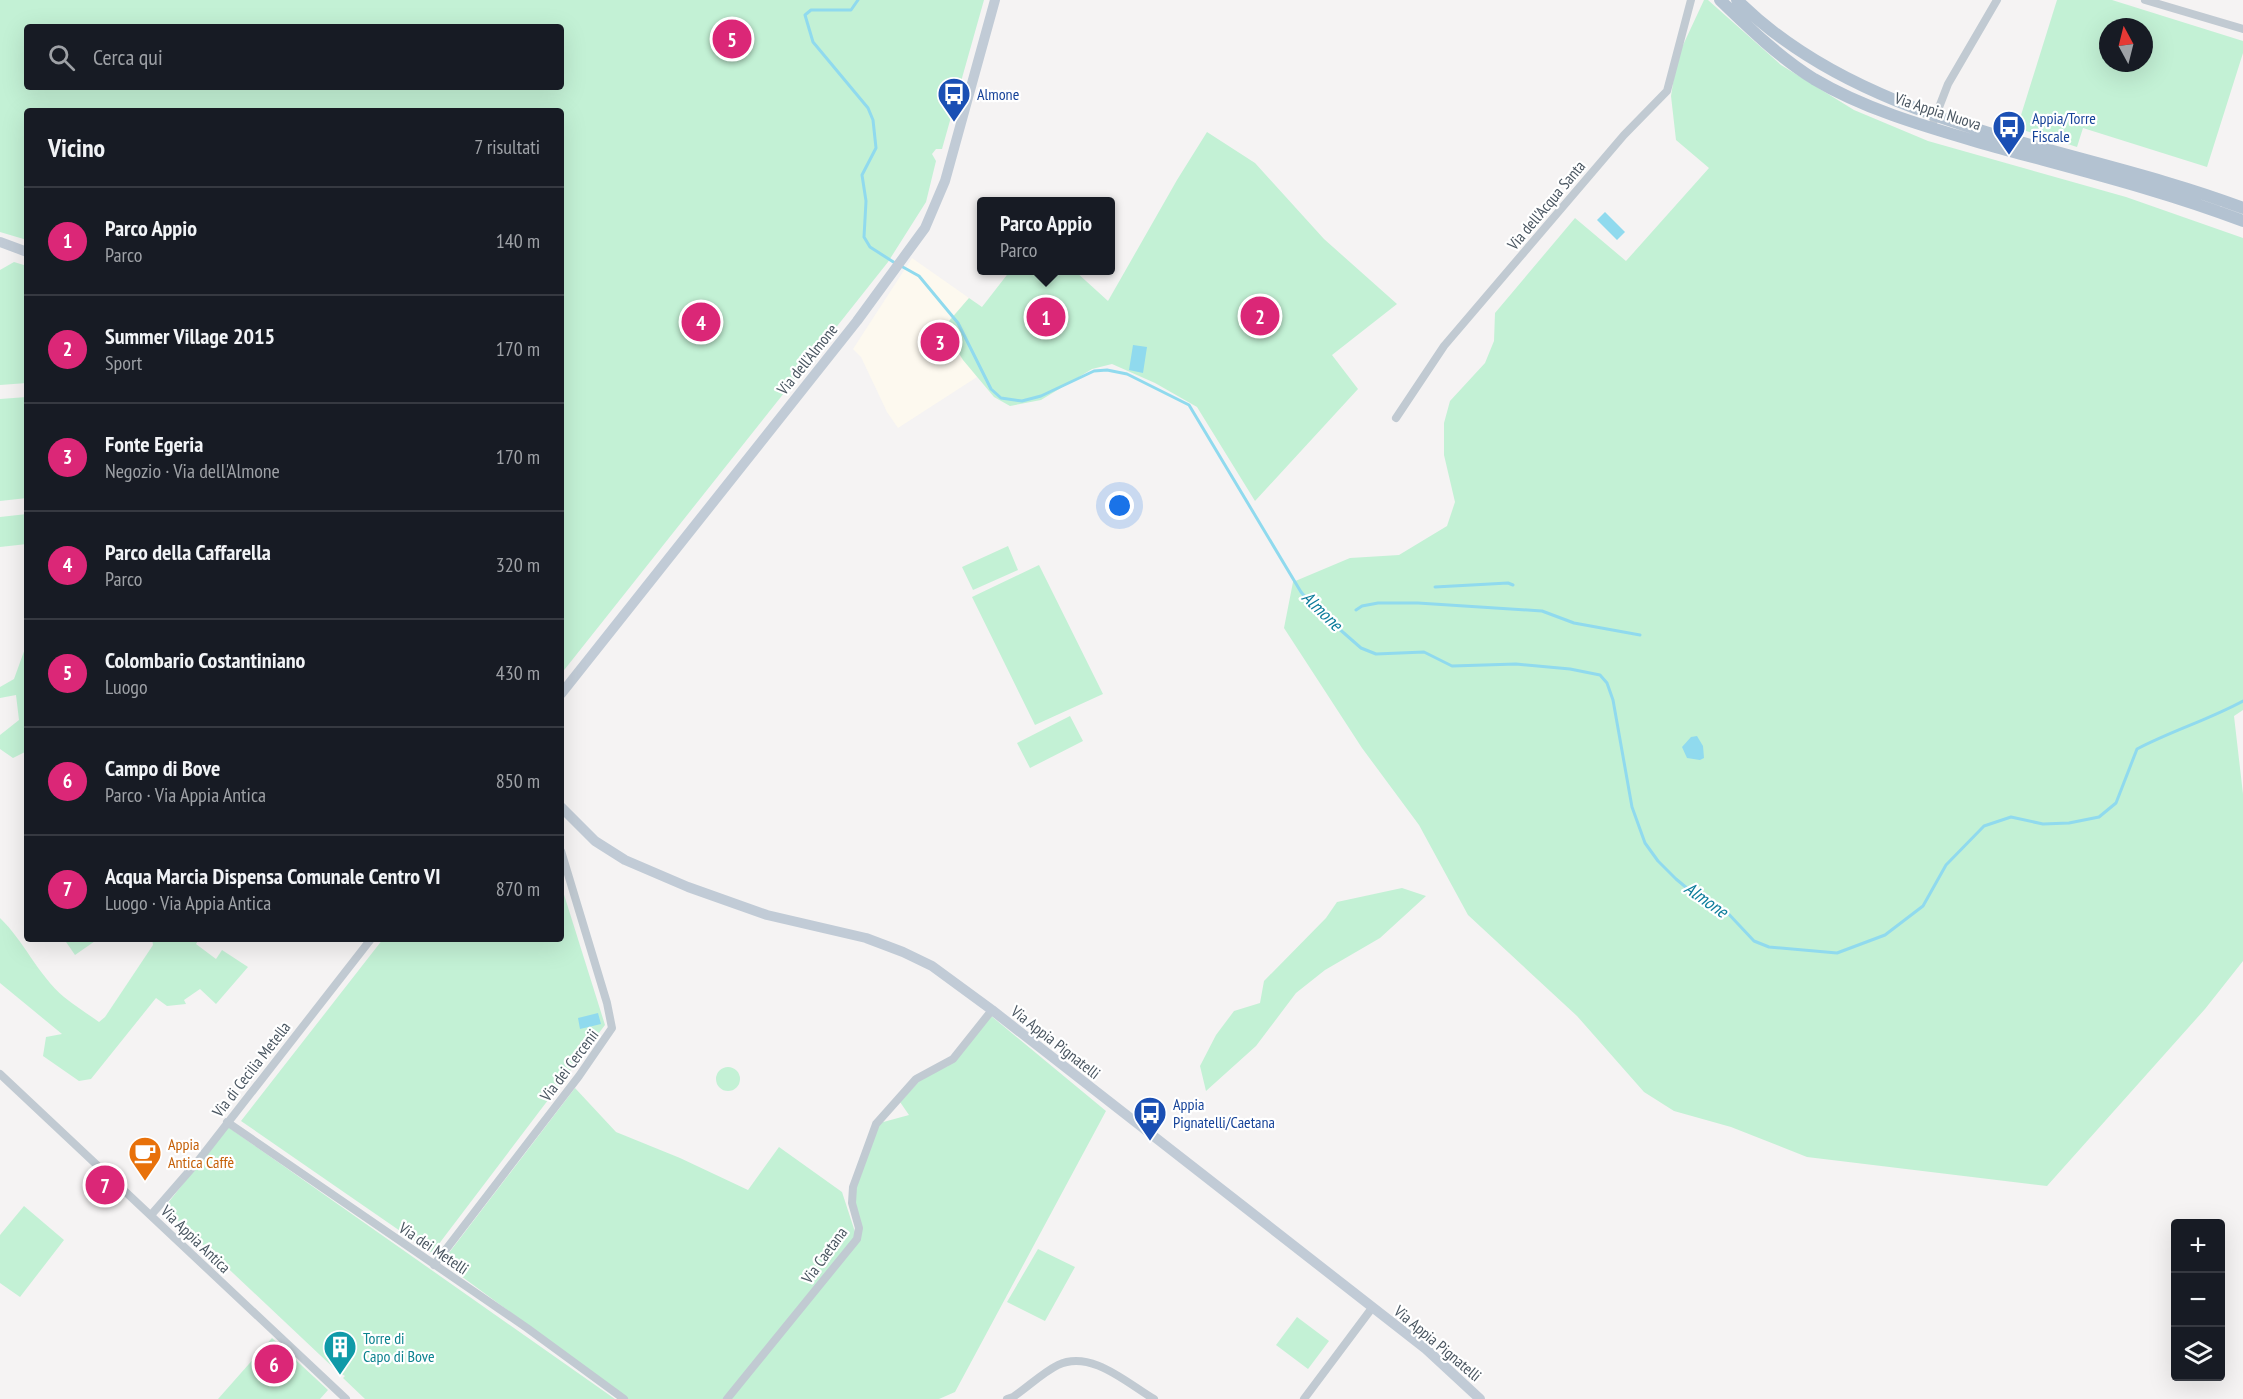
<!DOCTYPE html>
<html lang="it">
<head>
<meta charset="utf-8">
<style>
  :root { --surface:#171b24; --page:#20242c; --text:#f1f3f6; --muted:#9ea1a6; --line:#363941; --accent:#db2777 }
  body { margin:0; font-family:"PT Sans Narrow",sans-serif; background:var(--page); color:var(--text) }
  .controls { position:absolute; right:18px; bottom:18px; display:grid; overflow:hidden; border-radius:6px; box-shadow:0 6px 24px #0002 }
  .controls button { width:54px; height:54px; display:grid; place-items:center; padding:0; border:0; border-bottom:2px solid var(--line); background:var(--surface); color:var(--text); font:30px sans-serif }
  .compass { position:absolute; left:2099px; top:18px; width:54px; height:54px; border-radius:50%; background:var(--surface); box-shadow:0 6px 24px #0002; rotate:353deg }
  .you { position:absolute; left:1120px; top:506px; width:21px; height:21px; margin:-15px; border:4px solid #fff; border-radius:50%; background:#1a73e8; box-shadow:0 0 0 9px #1a73e833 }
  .badge { display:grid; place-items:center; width:39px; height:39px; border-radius:50%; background:var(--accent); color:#fff; font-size:20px; font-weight:700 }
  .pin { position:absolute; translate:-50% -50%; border:3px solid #fff; box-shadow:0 2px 6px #0006 }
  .popup { position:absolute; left:977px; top:197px; width:138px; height:78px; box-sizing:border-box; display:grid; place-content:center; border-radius:6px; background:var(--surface); filter:drop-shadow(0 2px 4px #0005); font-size:20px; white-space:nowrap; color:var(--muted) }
  .popup b { font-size:22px; color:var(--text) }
  .popup::after { content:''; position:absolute; left:50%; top:100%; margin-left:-12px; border:12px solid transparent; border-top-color:var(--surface) }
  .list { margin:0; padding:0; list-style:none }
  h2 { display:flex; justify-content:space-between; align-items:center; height:78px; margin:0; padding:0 24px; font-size:26px }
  h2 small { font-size:20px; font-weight:400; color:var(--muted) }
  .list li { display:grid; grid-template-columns:39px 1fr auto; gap:18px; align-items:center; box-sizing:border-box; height:108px; padding:0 24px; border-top:2px solid var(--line) }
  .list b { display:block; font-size:22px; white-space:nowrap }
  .list p { margin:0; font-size:20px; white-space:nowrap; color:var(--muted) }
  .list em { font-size:20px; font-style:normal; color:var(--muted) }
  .icon { flex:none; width:33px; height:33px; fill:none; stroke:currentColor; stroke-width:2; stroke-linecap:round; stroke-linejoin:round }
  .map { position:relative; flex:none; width:2243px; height:1399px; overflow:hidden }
  .search { position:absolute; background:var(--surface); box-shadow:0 6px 24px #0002; left:24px; top:24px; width:540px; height:66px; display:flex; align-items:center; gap:15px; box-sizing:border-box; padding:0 21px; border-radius:6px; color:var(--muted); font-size:22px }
  .panel { position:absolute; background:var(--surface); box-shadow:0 6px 24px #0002; left:24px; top:108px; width:540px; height:834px; border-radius:6px }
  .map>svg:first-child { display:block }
  .commercial { fill:#fdf9ef }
  .green { fill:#c3f1d5; fill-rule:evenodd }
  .water { fill:#90daee }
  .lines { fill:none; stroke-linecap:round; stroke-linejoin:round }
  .stream { stroke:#90daee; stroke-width:3 }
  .street { stroke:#c1cad2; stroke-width:8 }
  .secondary { stroke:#c1cbd6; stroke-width:10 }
  .primary { stroke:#b3c2d1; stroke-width:12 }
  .labels { text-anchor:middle; stroke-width:4.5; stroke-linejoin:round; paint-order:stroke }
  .transit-label { font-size:16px; fill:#164399; stroke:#fff; text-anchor:start }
  .street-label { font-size:16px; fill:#4a5661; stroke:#fff }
  .food-label { font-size:16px; fill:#c56008; stroke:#fff; text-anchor:start }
  .culture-label { font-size:16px; fill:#0d838f; stroke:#fff; text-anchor:start }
  .water-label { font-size:18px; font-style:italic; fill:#0c7c9b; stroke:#fff }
</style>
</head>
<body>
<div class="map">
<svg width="2243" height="1399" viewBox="0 0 2243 1399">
  <rect width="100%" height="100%" fill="#f5f3f3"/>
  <!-- commercial -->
  <path class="commercial" d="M912 258 969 298 943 328 977 377 898 428 887 412 861 357 853 349Z"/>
  <!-- green -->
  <path class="green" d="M0 0H984L942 149H936L932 154 936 161 926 202 888 262 561 674V111H27V240L0 232ZM27 27H561V87H27Z
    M1704 0H1708L1781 65 1854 110 1928 141 2126 197 2243 238V710L2234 716 2243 794V961L2205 1009 2047 1186 1807 1157 1731 1127 1674 1111 1644 1092 1577 1016 1468 915 1419 825 1362 748 1284 628 1293 582 1350 558 1399 555 1447 526 1455 502 1444 455V423L1450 401 1485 363 1494 341 1495 313 1575 218 1626 261 1709 168 1676 140 1671 96 1677 58Z
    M2057 0H2112L2243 41V53L2207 167 2083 128 2077 147 2017 128ZM2108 27H2144V63H2108Z
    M1207 132 1255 163 1324 239 1397 304 1332 355 1358 389 1255 501 1197 407 1155 383 1112 364 1092 369 1041 400 1010 406 994 397 963 360 943 328 969 298 982 307 1010 271H1075L1108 301 1177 180Z
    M14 262 27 266V383L0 385V270Z
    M27 397V498L0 501V399Z
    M27 514V544L0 547V517Z
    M1008 546 1018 570 973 590 962 567Z
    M1039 565 1103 694 1035 725 972 597Z
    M27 643V751L13 758 0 749V735L19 720 16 695 0 698V687L14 679Z
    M1070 716 1083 741 1030 768 1017 743Z
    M561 885 605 1025 432 1253 241 1121 383 939H561Z
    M1402 888 1426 896 1380 938 1325 970 1296 993 1256 1046 1206 1091 1200 1066 1216 1035 1234 1011 1260 1003 1264 981 1326 918 1337 902Z
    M0 918C24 941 38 975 64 997 75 1006 88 1014 99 1022L105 1017 153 945 152 939H199L196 944 216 959 222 950 248 967 216 1004 200 989 184 1000 186 1004 167 1006 156 998 91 1079 79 1081 43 1056 46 1037 62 1034 0 983Z
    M64 939H98L75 955Z
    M990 1015 1106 1111 955 1392 939 1399H628L442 1262 575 1088 616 1132 680 1158 748 1190 779 1147 842 1192 856 1235C852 1188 859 1168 876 1124L909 1115 900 1102 925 1075 948 1066Z
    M716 1079a12 12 0 1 1 24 0a12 12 0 1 1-24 0Z
    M228 1127 615 1399H365L343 1378 345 1376 338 1372 164 1208Z
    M24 1206 64 1240 20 1297 0 1283V1235Z
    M1038 1249 1075 1267 1045 1321 1007 1302Z
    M1297 1317 1329 1341 1308 1369 1276 1345Z
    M272 1338 328 1390 320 1399H218Z"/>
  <!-- water -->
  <path class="water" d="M1605 212 1625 232 1617 240 1597 220Z
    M1133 345 1147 347 1143 373 1129 370Z
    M1697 736 1703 746 1704 758 1700 760 1687 758 1682 747 1691 737Z
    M598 1013 601 1024 580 1029 578 1018Z"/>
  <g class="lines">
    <!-- stream -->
    <path class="stream" d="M858 0 851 10H811L805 15 813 42 868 108 873 120 876 148 862 175 866 201 864 237 870 247 895 263
      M901 266 919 276 958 323 991 389 1001 398 1022 401 1041 396 1094 371 1107 370 1127 374 1189 405 1301 592 1313 606 1361 648 1376 654 1424 652 1452 666 1516 664 1570 669 1600 675 1607 683 1613 700 1632 807 1645 843 1658 861 1676 879 1694 894 1723 908 1754 941 1769 947 1837 953 1885 935 1923 906 1946 865 1984 826 2011 817 2043 824 2069 823 2099 817 2116 803 2137 749C2171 731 2208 720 2243 701
      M1435 587 1508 583 1513 585
      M1356 610 1362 606 1378 603H1418L1542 611 1574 623 1640 635"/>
    <!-- street -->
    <path class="street" d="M2145 0 2243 29
      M1931 128 1948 84 1997 0
      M1396 418 1444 346 1624 135 1667 91 1691 0
      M0 1074 346 1399
      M227 1122 527 1328 624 1399
      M151 1215 198 1161 371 939
      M434 1265 579 1076 612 1028 607 1003 561 851
      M727 1399 857 1239 859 1228 852 1203 853 1187 876 1124 916 1079 953 1059 992 1010
      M1007 1399 1013 1397C1028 1387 1042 1373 1058 1365 1091 1349 1128 1384 1154 1399
      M1304 1399 1372 1308"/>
    <!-- secondary -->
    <path class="secondary" d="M0 242 27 252
      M561 694 857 321 925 228 945 181 995 0
      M561 807 595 841 625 860 688 887 767 915 866 938 903 952 932 966 992 1010 1426 1349 1480 1399"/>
    <!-- primary -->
    <path class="primary" d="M1720 0C1750 29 1779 57 1814 79 1866 110 1927 127 1985 144 2071 168 2159 189 2243 221
      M1737 0C1867 130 2077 145 2243 208"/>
  </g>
  <!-- icons -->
  <defs>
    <g id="bus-pin" transform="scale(1.725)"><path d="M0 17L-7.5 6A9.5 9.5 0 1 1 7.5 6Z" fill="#1a4fb4" stroke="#fff"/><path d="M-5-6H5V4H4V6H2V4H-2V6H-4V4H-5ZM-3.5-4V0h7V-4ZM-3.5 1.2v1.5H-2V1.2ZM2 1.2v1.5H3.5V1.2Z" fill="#fff"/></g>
    <g id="cafe-pin" transform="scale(1.725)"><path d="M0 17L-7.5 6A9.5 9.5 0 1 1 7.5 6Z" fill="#e8710a" stroke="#fff"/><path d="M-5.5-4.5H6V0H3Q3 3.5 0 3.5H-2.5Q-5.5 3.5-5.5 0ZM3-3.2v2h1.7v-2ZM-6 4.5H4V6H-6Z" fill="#fff"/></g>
    <g id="building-pin" transform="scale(1.725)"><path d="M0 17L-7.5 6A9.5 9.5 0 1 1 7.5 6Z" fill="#0f9aa8" stroke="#fff"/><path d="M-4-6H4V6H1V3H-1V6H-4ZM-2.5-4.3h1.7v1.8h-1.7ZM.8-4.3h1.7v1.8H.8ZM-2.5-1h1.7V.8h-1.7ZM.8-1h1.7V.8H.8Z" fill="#fff"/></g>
  </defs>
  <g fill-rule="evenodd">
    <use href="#bus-pin" x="954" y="94"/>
    <use href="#bus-pin" x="2009" y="127"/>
    <use href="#bus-pin" x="1150" y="1113"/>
    <use href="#cafe-pin" x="145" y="1153"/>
    <use href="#building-pin" x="340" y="1347"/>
  </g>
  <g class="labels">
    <!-- transit labels -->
    <g class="transit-label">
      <text x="977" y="100">Almone</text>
      <text x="2032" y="124">Appia/Torre<tspan x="2032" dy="18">Fiscale</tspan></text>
      <text x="1173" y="1110">Appia<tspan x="1173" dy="18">Pignatelli/Caetana</tspan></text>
    </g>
    <!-- street labels -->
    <g class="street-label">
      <text transform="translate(1938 111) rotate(18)" y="6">Via Appia Nuova</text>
      <text transform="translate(1546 205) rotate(-50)" y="6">Via dell'Acqua Santa</text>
      <text transform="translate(807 359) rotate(-51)" y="6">Via dell'Almone</text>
      <text transform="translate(1056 1042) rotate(38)" y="6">Via Appia Pignatelli</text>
      <text transform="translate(569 1065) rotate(-53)" y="6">Via dei Cercenii</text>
      <text transform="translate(251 1069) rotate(-52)" y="6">Via di Cecilia Metella</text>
      <text transform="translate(196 1239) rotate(44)" y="6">Via Appia Antica</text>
      <text transform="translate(434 1248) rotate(34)" y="6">Via dei Metelli</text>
      <text transform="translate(824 1255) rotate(-54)" y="6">Via Caetana</text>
      <text transform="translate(1438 1343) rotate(40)" y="6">Via Appia Pignatelli</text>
    </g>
    <!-- food labels -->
    <g class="food-label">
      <text x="168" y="1150">Appia<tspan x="168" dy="18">Antica Caffè</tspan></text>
    </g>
    <!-- culture labels -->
    <g class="culture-label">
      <text x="363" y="1344">Torre di<tspan x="363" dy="18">Capo di Bove</tspan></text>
    </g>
    <!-- water labels -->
    <g class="water-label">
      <text transform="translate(1322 611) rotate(44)" y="6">Almone</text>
      <text transform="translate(1706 900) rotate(35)" y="6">Almone</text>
    </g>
  </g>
</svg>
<div class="controls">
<button>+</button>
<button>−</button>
<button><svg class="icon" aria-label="layers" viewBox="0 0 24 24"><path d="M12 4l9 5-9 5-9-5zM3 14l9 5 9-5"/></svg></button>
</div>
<svg class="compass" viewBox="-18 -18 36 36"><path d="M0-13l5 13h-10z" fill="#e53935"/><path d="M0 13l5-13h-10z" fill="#9ea1a6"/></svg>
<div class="you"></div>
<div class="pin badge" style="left:1046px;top:317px">1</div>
<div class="popup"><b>Parco Appio</b>Parco</div>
<div class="pin badge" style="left:1260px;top:316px">2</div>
<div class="pin badge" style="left:940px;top:342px">3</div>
<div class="pin badge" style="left:701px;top:322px">4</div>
<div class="pin badge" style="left:732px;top:39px">5</div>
<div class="pin badge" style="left:274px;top:1364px">6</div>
<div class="pin badge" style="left:105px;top:1185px">7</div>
<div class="search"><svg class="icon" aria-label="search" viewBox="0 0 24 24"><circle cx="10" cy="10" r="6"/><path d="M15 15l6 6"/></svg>Cerca qui</div>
<section class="panel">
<h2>Vicino<small>7 risultati</small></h2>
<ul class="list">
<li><span class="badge">1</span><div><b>Parco Appio</b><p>Parco</p></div><em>140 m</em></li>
<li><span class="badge">2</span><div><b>Summer Village 2015</b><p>Sport</p></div><em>170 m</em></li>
<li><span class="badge">3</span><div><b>Fonte Egeria</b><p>Negozio · Via dell'Almone</p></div><em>170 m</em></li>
<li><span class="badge">4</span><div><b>Parco della Caffarella</b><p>Parco</p></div><em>320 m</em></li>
<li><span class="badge">5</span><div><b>Colombario Costantiniano</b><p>Luogo</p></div><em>430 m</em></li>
<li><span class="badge">6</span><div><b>Campo di Bove</b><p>Parco · Via Appia Antica</p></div><em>850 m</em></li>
<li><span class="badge">7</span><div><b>Acqua Marcia Dispensa Comunale Centro VI</b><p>Luogo · Via Appia Antica</p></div><em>870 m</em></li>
</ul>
</section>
</div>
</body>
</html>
